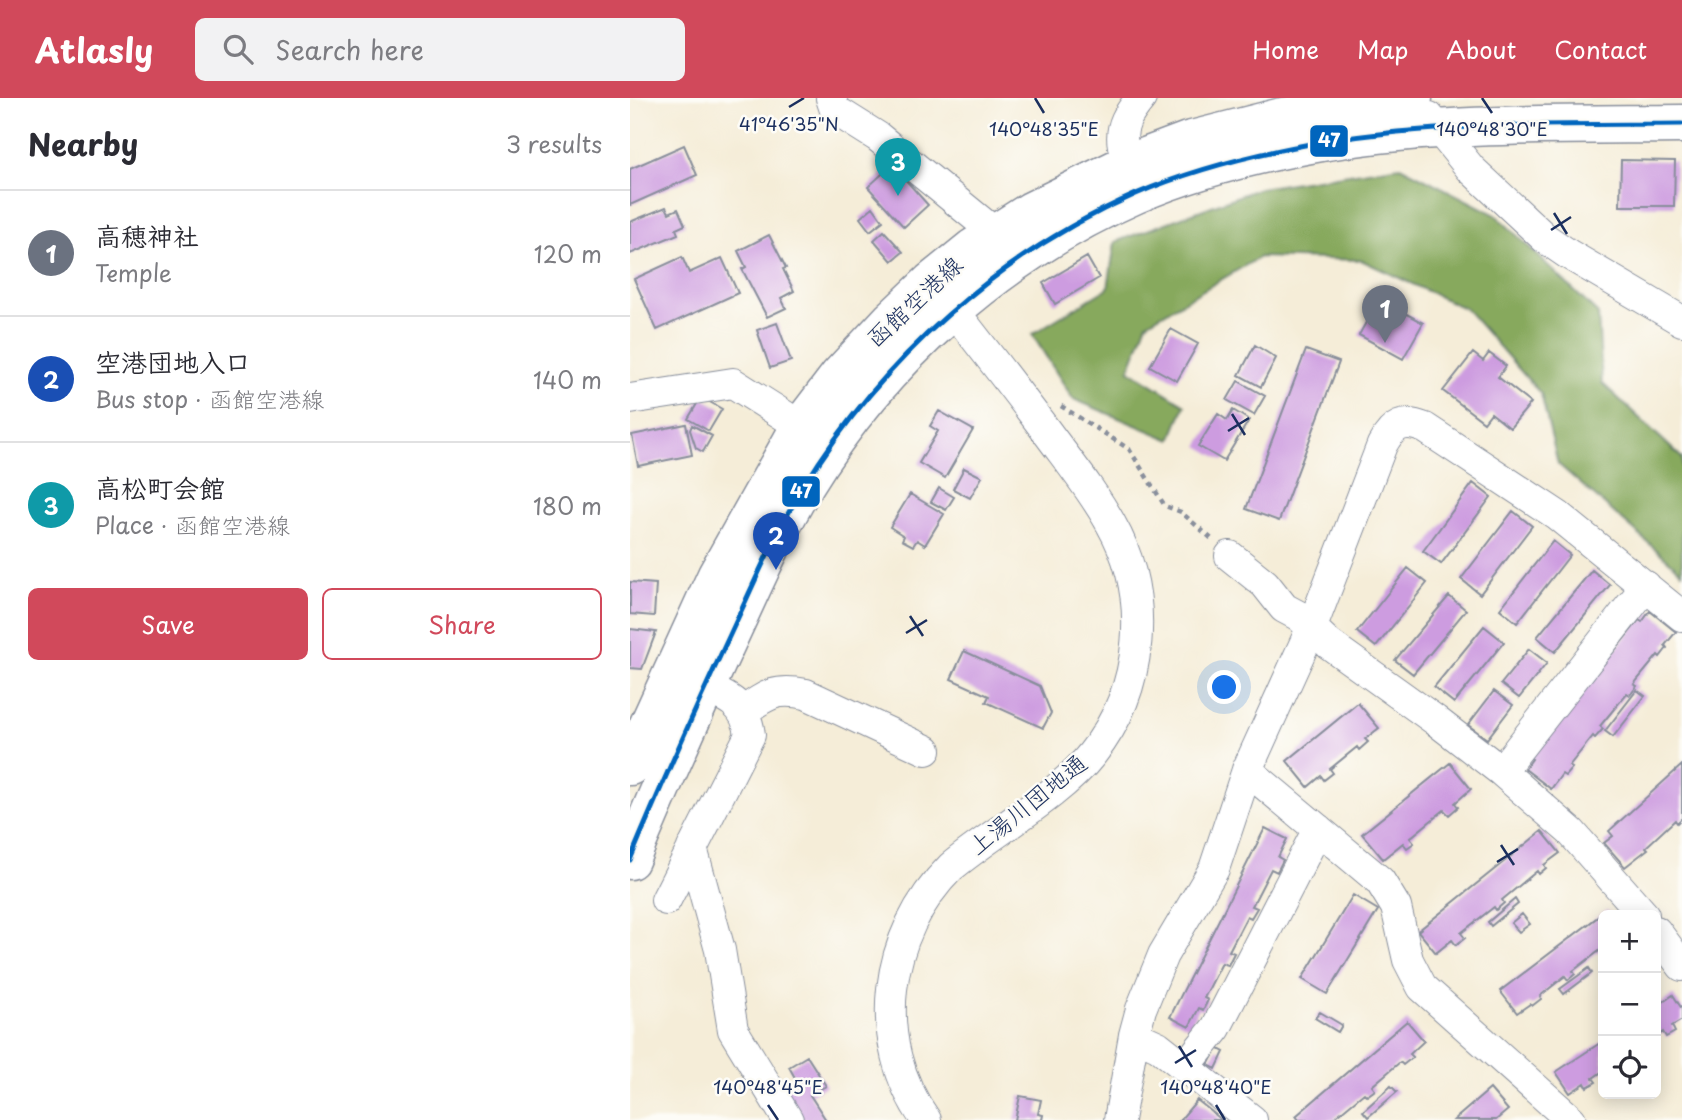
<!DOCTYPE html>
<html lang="en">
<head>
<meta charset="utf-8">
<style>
  :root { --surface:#fff; --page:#f2f2f3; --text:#2b2b33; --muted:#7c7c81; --line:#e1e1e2; --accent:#d1495b }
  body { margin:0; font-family:"Playpen Sans","Klee One",sans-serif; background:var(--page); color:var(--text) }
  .controls { position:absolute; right:21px; bottom:21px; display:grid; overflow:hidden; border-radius:10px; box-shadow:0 4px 18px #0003 }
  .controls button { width:63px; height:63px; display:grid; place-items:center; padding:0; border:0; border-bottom:2px solid var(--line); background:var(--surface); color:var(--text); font:35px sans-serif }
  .you { position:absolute; left:595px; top:590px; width:24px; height:24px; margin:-18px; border:5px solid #fff; border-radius:50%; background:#1a73e8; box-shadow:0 0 0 10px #1a73e833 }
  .badge { display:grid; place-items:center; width:46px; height:46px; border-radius:50%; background:var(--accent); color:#fff; font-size:23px; font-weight:700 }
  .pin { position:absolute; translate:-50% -58px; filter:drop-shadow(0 2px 4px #0008) }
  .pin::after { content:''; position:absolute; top:37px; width:24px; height:21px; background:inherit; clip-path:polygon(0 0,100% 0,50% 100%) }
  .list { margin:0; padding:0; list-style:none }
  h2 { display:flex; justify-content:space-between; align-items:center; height:91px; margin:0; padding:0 28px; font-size:30px }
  h2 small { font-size:23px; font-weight:400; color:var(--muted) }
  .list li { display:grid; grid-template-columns:46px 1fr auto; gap:21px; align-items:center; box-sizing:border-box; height:126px; padding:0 28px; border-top:2px solid var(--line) }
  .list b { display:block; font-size:26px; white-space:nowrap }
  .list p { margin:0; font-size:23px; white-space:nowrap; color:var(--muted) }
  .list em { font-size:23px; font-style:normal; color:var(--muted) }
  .actions { display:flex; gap:14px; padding:21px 28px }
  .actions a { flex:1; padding:16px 0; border:2px solid var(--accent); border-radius:10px; text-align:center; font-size:24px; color:var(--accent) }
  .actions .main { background:var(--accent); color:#fff }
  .icon { flex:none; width:38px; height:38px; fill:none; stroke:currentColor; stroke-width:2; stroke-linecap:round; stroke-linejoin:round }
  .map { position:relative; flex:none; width:1052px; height:1022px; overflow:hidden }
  header { display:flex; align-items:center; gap:42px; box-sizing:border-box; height:98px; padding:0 35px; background:var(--accent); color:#fff }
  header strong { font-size:33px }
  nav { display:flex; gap:38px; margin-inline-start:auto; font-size:24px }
  .search { width:490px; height:63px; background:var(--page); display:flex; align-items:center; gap:18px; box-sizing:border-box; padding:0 24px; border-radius:10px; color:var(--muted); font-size:26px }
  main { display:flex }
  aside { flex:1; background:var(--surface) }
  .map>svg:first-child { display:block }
  .forest { fill:#87a95d; stroke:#516c5e; stroke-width:2 }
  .building { fill:#cd9ce0 }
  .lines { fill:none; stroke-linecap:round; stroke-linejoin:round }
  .minor-casing { stroke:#888e9b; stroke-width:32 }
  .major-casing { stroke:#888e9b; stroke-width:41 }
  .path { stroke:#888e9b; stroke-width:4.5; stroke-dasharray:5 5; stroke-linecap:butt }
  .minor { stroke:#fff; stroke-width:30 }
  .major { stroke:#fff; stroke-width:38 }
  .bus-1-casing { stroke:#fdfcf7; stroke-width:10 }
  .bus-1 { stroke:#0065bd; stroke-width:5 }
  .ticks { fill:none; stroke:#1b2f5e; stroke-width:2.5 }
  .labels { text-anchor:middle; stroke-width:5; stroke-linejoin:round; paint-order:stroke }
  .street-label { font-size:24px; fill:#1b2f5e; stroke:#fdfcf7 }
  .ticks-label { font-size:18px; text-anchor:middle; fill:#1b2f5e; stroke:#fdfcf7; stroke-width:5; stroke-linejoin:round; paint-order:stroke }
  .line-badge { stroke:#fdfcf7; stroke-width:2.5 }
  .badge-label { font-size:19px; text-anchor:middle; font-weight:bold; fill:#fff }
</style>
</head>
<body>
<header>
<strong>Atlasly</strong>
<div class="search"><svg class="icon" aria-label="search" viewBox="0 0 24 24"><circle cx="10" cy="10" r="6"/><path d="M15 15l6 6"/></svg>Search here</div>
<nav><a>Home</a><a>Map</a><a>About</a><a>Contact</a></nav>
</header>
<main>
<aside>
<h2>Nearby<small>3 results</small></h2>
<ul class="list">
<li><span class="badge" style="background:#6b7280">1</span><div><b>高穂神社</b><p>Temple</p></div><em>120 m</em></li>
<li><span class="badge" style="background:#1a4fb4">2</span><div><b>空港団地入口</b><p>Bus stop · 函館空港線</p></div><em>140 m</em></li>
<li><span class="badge" style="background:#0f9aa8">3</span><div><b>高松町会館</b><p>Place · 函館空港線</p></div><em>180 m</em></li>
</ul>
<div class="actions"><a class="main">Save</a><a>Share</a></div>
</aside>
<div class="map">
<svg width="1052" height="1022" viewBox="0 0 1052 1022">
  <rect width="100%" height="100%" fill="#fdfcf7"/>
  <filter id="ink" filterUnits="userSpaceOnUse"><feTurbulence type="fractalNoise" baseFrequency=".0143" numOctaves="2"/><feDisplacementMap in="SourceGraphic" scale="14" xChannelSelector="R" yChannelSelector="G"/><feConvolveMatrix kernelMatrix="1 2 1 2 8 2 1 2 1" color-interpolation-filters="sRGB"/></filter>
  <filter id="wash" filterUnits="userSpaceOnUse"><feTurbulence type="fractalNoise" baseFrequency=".00686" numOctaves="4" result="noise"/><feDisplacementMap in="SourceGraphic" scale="28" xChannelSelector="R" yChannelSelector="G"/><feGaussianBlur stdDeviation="1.57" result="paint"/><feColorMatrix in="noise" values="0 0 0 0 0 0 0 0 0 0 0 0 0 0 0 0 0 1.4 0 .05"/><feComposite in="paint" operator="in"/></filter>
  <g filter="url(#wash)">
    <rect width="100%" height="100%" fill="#f5edd8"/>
    <!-- forest -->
    <path class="forest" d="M770 68 866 117 968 216 972 285 1052 360V474L928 366 911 296 836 211 731 162 630 159 517 225 499 272 555 307 541 342 443 301 402 236 478 190 485 144 630 90Z"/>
    <g id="blocks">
      <!-- building -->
      <path class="building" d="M54 47 67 77 0 107V71Z
        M991 62 1045 63 1044 108H990Z
        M262 67 298 107 274 129 238 89Z
        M36 109 39 115 48 111 55 127 46 131 48 136 0 156V124Z
        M243 109 253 123 240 133 230 120Z
        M254 133 273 154 262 163 244 142Z
        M139 137 156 170 153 171 164 193 151 200 156 210 137 219 112 171 116 169 108 153Z
        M52 159 59 175 92 160 108 195 27 232 4 181Z
        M457 159 469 180 425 206 413 185Z
        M749 201 793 225 773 261 729 237Z
        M147 225 161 263 140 270 127 232Z
        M541 231 568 246 547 283 520 268Z
        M625 247 646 260 631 289 609 277Z
        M676 252 709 264 649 423 616 411Z
        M843 255 853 263 859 255 876 268 868 279 901 305 880 330 861 315 854 324 813 293Z
        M608 283 635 298 624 317 597 302Z
        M71 299 92 311 79 333 58 321Z
        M603 312 619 322 594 363 568 348 588 316 597 322Z
        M309 313 343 332 315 380 289 365 308 333 300 328Z
        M56 326 62 357 8 368 2 337Z
        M62 327 82 338 73 354 66 350 60 332Z
        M334 370 352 379 340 400 323 391Z
        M843 385 861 399 811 466 793 453Z
        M309 390 324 399 316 412 301 404Z
        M280 396 314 416 295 447 287 442 283 448 272 442 274 438 260 429Z
        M883 413 902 428 850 496 831 481Z
        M923 443 940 457 887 525 870 511Z
        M778 470 797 485 746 549 727 534Z
        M962 472 980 487 925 554 907 539Z
        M0 484 26 486 24 518 0 516Z
        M819 498 836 512 783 576 765 562Z
        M1020 513 1046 534 1035 547 1037 550 1030 559 1028 557 1004 586 1007 588 1000 597 997 595 970 628 973 631 965 640 963 638 939 668 942 670 935 678 932 676 921 691 895 671 902 661 899 659 1009 522 1012 524Z
        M854 528 874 544 824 605 804 589Z
        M0 531 26 534 12 571 0 570Z
        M899 551 917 565 889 600 871 586Z
        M334 553 410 588 421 615 413 630 356 604 359 598 321 581Z
        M1007 592 1015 598 983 639 975 633Z
        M864 593 883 607 857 641 838 627Z
        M728 605 749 630 735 641 738 644 729 652 727 649 700 671 703 675 694 682 691 678 678 689 657 663Z
        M820 665 841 691 825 705 828 709 819 717 814 712 780 740 784 745 777 750 773 745 753 761 732 736Z
        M1052 667V720L1047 725 1045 722 1016 749 1018 751 995 769 974 745 983 738 979 733Z
        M635 730 657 741 648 759 653 762 647 774 641 771 622 808 627 810 621 820 617 818 599 853 604 855 598 867 592 865 574 900 578 902 573 912 569 910 559 929 540 919Z
        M912 733 930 755 914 767 916 770 909 776 907 773 872 802 874 805 866 812 864 809 831 835 835 840 826 847 822 842 806 855 788 833Z
        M723 797 748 812 697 896 672 881Z
        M885 801 888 806 861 828 858 824Z
        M977 812 981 817H973V850L943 873 945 876 938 882 935 878 910 898 911 901 902 908 900 906 887 915 870 893Z
        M892 816 900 826 889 834 881 825Z
        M959 870 962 875 934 896 930 891Z
        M1043 897 1052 911V922L1042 928 1045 934 1036 939 1033 934 1026 939V909Z
        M690 914 712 927 708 934 685 920Z
        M777 923 794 943 780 956 783 959 773 967 770 964 742 988 745 992 737 998 734 995 704 1020 706 1022H669L666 1018Z
        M973 943V973L963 980 966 984 957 989 955 985 940 995 926 974Z
        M587 950 594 954 586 971 578 967Z
        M177 958 196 988 180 997 196 1022H166L148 993 156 988 158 991 168 985 159 969Z
        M761 988 767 994 738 1019 733 1013Z
        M860 991 878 1012 866 1022H824Z
        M390 998 411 1002 408 1016 413 1017 412 1022H385Z
        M567 1002 592 1022H550Z"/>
    </g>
  </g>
  <g filter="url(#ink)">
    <use href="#blocks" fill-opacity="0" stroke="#888e9b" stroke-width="2"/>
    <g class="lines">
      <!-- minor casing -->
      <g class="minor-casing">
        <path id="minor" d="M201 0 205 12 248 39 353 125
          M799 19 841 71 916 141 938 156 1052 223
          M493 48C489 28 499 15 511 0
          M0 301 103 285 155 318
          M600 458 635 486 654 510 669 518 699 546 805 622 871 673 941 734 1014 817
          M114 613C138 596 146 590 176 596L296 652
          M617 672 750 783 766 809 778 862 792 889 941 1022
          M871 673 1016 488
          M62 750 90 852 103 932 158 1022
          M36 802 120 637C116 599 86 595 55 583
          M1026 833 1052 868
          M504 937 528 948 622 1022
          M555 969 586 930 688 731
          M296 1022C239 943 254 836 321 769 364 733 429 698 462 656 514 591 522 498 481 426 463 393 439 364 417 334 382 287 346 241 310 195
          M489 1022 504 937 511 911 533 857 584 771 617 672 682 529 752 347C763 327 773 321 795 330L927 417 1052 518"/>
      </g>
      <!-- major casing -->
      <g class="major-casing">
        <path id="major" d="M0 668 87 477 170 329 209 278 262 221 301 184 343 150 401 113 497 66 558 43 652 19 783 0
          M0 762C33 683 68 605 104 528 126 481 147 432 174 388 252 261 369 156 506 96 566 70 633 54 697 43 814 24 934 27 1052 26"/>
      </g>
      <!-- path -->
      <path class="path" d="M431 308 499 351 535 408 551 414 583 442"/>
      <!-- minor -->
      <use href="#minor" class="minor"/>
      <!-- major -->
      <use href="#major" class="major"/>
      <!-- bus-1 casing -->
      <g class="bus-1-casing">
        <path id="bus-1" d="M0 762C33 683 68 605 104 528 126 481 147 432 174 388 252 261 369 156 506 96 566 70 633 54 697 43 814 24 934 27 1052 26"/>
      </g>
      <!-- bus-1 -->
      <use href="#bus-1" class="bus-1"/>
    </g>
  </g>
  <!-- ticks -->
  <path class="ticks" d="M405 0 414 15M852 0 862 15M159 9 174 0M924 115 937 136M921 132 941 119M602 316 615 337M598 333 619 320M280 518 293 538M276 535 297 522M871 747 884 767M867 764 888 751M549 948 562 969M545 965 566 952M138 1007 148 1022M586 1007 595 1022"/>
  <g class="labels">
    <!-- street labels -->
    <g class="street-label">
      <text transform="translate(285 204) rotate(-43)" y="8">函館空港線</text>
      <text transform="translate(398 707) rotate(-39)" y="8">上湯川団地通</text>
    </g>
  </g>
  <g class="ticks-label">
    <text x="159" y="33">41°46'35"N</text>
    <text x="414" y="38">140°48'35"E</text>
    <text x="862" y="38">140°48'30"E</text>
    <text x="138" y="996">140°48'45"E</text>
    <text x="586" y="996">140°48'40"E</text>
  </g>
  <g class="line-badge">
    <rect x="679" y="26" width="40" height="34" rx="7" fill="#0065bd"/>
    <rect x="151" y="377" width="40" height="33" rx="7" fill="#0065bd"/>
  </g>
  <g class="badge-label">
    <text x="699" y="49">47</text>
    <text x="171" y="400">47</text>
  </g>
</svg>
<div class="controls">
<button>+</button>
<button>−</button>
<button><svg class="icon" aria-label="locate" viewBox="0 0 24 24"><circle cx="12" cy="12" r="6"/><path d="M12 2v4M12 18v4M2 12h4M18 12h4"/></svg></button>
</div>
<div class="you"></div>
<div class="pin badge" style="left:755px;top:245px;background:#6b7280">1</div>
<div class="pin badge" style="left:146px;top:472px;background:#1a4fb4">2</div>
<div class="pin badge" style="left:268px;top:98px;background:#0f9aa8">3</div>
</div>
</main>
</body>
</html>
